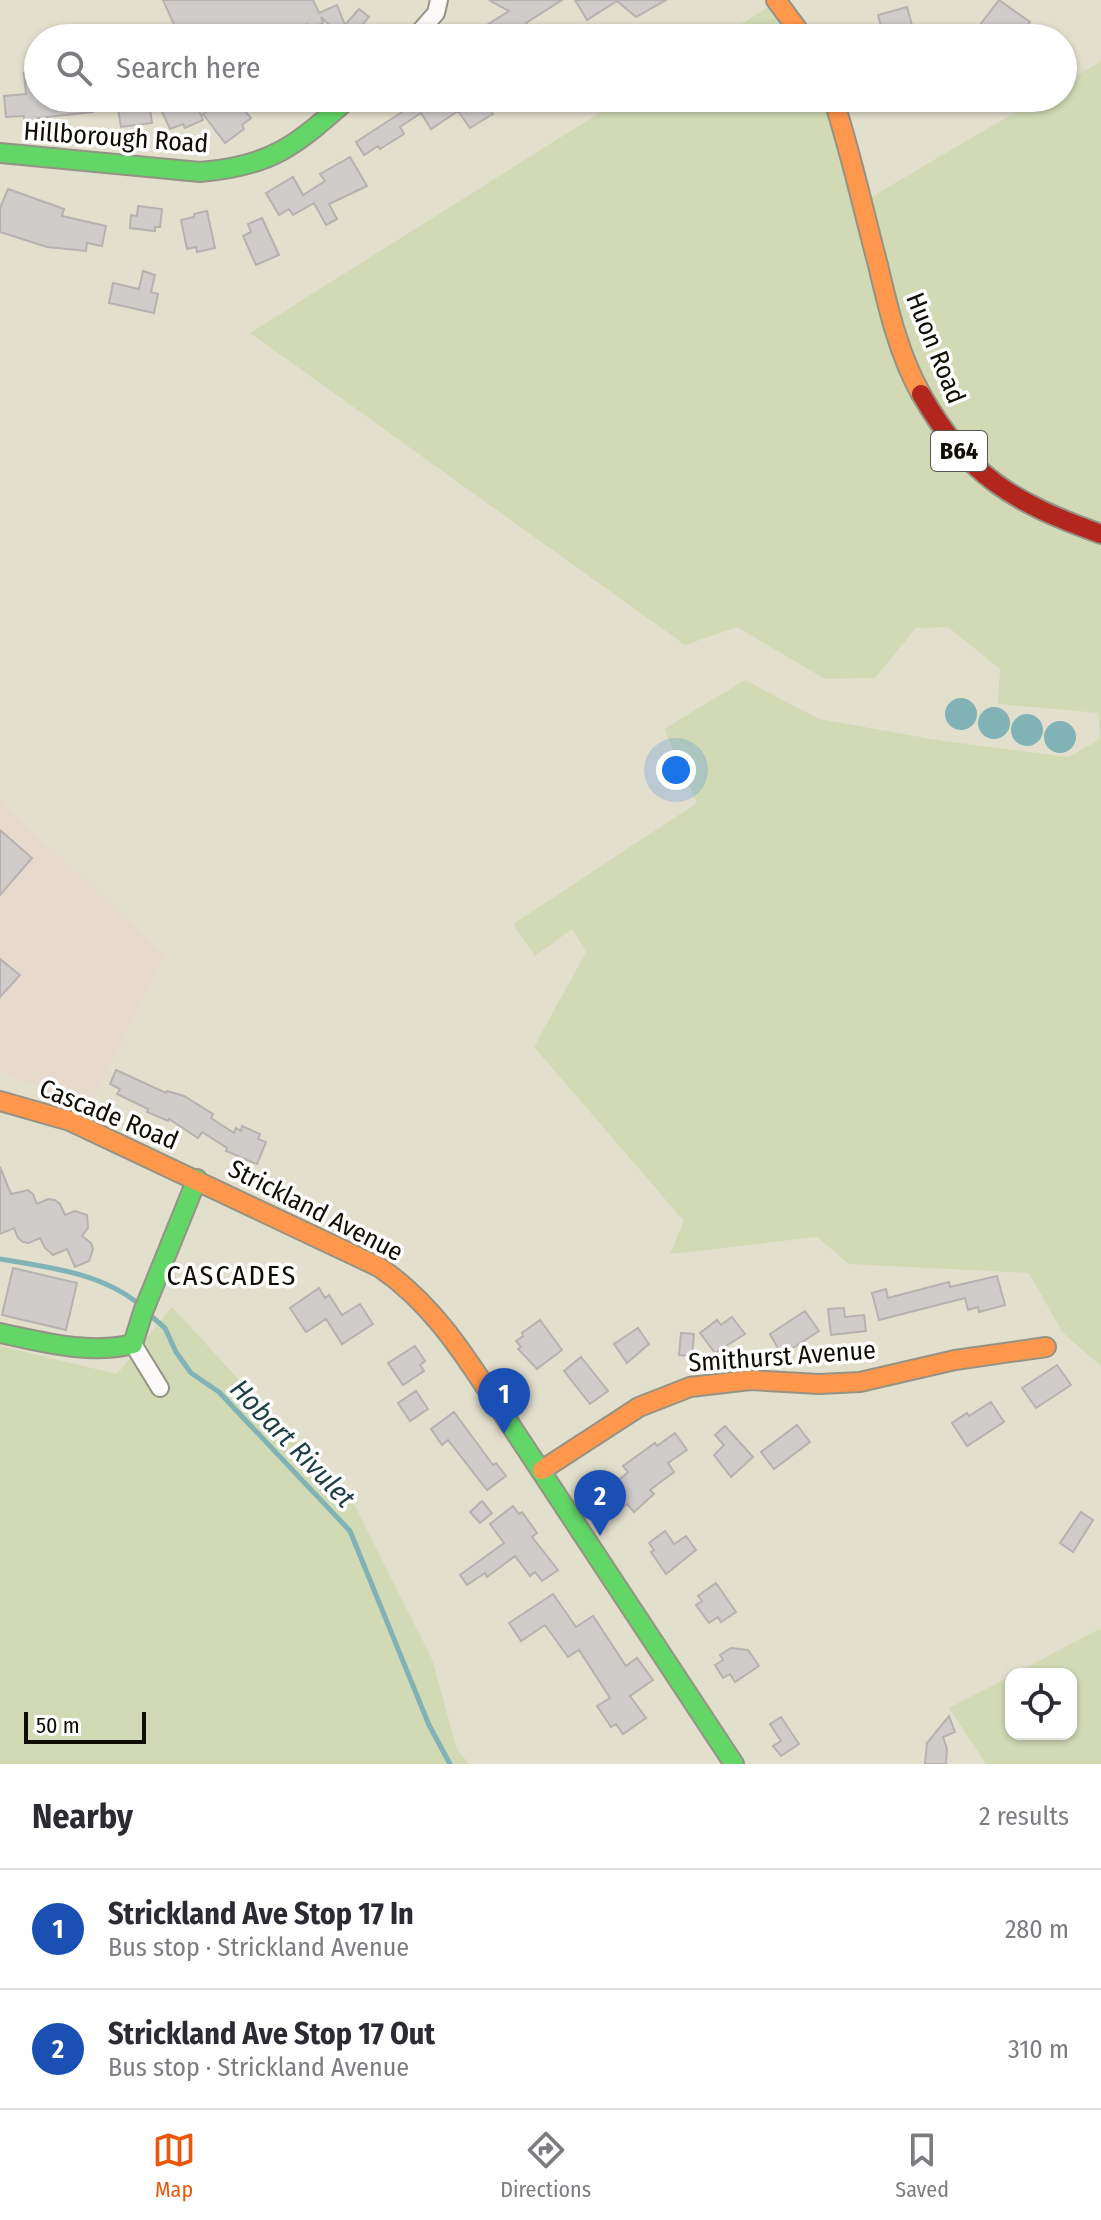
<!DOCTYPE html>
<html lang="en">
<head>
<meta charset="utf-8">
<style>
  :root { --surface:#fff; --page:#f7f7f7; --text:#2b2b33; --muted:#7c7c81; --line:#e1e1e2; --accent:#ea580c }
  body { margin:0; font-family:"Fira Sans Condensed",sans-serif; background:var(--page); color:var(--text) }
  .controls { position:absolute; right:24px; bottom:24px; display:grid; overflow:hidden; border-radius:16px; box-shadow:0 2px 6px #0004 }
  .controls button { width:72px; height:72px; display:grid; place-items:center; padding:0; border:0; border-bottom:2px solid var(--line); background:var(--surface); color:var(--text); font:40px sans-serif }
  .scale { position:absolute; left:24px; bottom:20px; width:122px; box-sizing:border-box; padding-left:8px; border:4px solid #100d03; border-top:0; font-size:22px; line-height:28px; white-space:nowrap; color:#100d03; -webkit-text-stroke:6px #fff; paint-order:stroke }
  .you { position:absolute; left:676px; top:770px; width:28px; height:28px; margin:-20px; border:6px solid #fff; border-radius:50%; background:#1a73e8; box-shadow:0 0 0 12px #1a73e833 }
  .badge { display:grid; place-items:center; width:52px; height:52px; border-radius:50%; background:var(--accent); color:#fff; font-size:26px; font-weight:700 }
  .pin { position:absolute; translate:-50% -66px; filter:drop-shadow(0 2px 4px #0008) }
  .pin::after { content:''; position:absolute; top:42px; width:28px; height:24px; background:inherit; clip-path:polygon(0 0,100% 0,50% 100%) }
  .list { margin:0; padding:0; list-style:none }
  h2 { display:flex; justify-content:space-between; align-items:center; height:104px; margin:0; padding:0 32px; font-size:34px }
  h2 small { font-size:26px; font-weight:400; color:var(--muted) }
  .list li { display:grid; grid-template-columns:52px 1fr auto; gap:24px; align-items:center; box-sizing:border-box; height:120px; padding:0 32px; border-top:2px solid var(--line) }
  .list b { display:block; font-size:30px; white-space:nowrap }
  .list p { margin:0; font-size:26px; white-space:nowrap; color:var(--muted) }
  .list em { font-size:26px; font-style:normal; color:var(--muted) }
  .icon { flex:none; width:44px; height:44px; fill:none; stroke:currentColor; stroke-width:2; stroke-linecap:round; stroke-linejoin:round }
  .map { position:relative; flex:none; width:1101px; height:1764px; overflow:hidden }
  .search { position:absolute; background:var(--surface); box-shadow:0 2px 6px #0004; left:24px; right:24px; top:24px; height:88px; display:flex; align-items:center; gap:20px; box-sizing:border-box; padding:0 28px; border-radius:44px; color:var(--muted); font-size:30px }
  .sheet { height:344px; background:var(--surface) }
  nav { display:flex; justify-content:space-around; align-items:center; box-sizing:border-box; height:112px; border-top:2px solid var(--line); background:var(--surface); font-size:22px; color:var(--muted) }
  nav a { display:grid; justify-items:center; gap:4px }
  nav .on { color:var(--accent) }
  .map>svg:first-child { display:block }
  .commercial { fill:#e8d9cd }
  .green { fill:#d1dab5 }
  .water { fill:#81b3b6 }
  .lines { fill:none; stroke-linecap:round; stroke-linejoin:round }
  .stream { stroke:#81b3b6; stroke-width:5 }
  .building { fill:#cfccca; stroke:#b5b2b0; stroke-width:2 }
  .street-casing { stroke:#959385; stroke-width:20 }
  .fast-casing { stroke:#959385; stroke-width:22 }
  .slow-casing { stroke:#959385; stroke-width:22 }
  .jam-casing { stroke:#959385; stroke-width:22 }
  .street { stroke:#fbfaf8; stroke-width:16 }
  .fast { stroke:#63d668; stroke-width:18 }
  .slow { stroke:#ff974d; stroke-width:18 }
  .jam { stroke:#b3261e; stroke-width:18 }
  .labels { text-anchor:middle; stroke-width:7; stroke-linejoin:round; paint-order:stroke }
  .shield { fill:#fff; stroke:#58564f; stroke-width:2 }
  .shield-label { font-size:24px; font-weight:bold; fill:#100d03 }
  .street-label { font-size:26px; fill:#100d03; stroke:#fff }
  .neighbourhood-label { font-size:28px; letter-spacing:2px; fill:#100d03; stroke:#fff }
  .water-label { font-size:28px; font-style:italic; fill:#1c3f45; stroke:#fff }
</style>
</head>
<body>
<div class="map">
<svg width="1101" height="1764" viewBox="0 0 1101 1764">
  <rect width="100%" height="100%" fill="#e3dfcd"/>
  <!-- commercial -->
  <path class="commercial" d="M0 802 164 955 90 1107 0 1071Z"/>
  <!-- green -->
  <path class="green" d="M778 1 804 38H719Z
    M1101 61V1366L1063 1333 1029 1273 849 1264 817 1237 670 1254 684 1221 534 1047 586 952 572 929 535 956 513 924 697 803 664 729 745 680 819 719 943 741 1069 757 1100 739 1098 713 998 704 1000 669 948 627 916 628 875 678 825 679 737 627 685 645 250 333 623 98H833L863 202 1039 98H1063V84Z
    M172 1307 355 1506 432 1659 457 1749 469 1764H0V1346L117 1374Z
    M1101 1628V1764H986L949 1708 1011 1676V1734H1071V1674H1014Z"/>
  <!-- water -->
  <path class="water" d="M945 714a16 16 0 1 1 32 0a16 16 0 1 1-32 0Z
    M978 723a16 16 0 1 1 32 0a16 16 0 1 1-32 0Z
    M1011 730a16 16 0 1 1 32 0a16 16 0 1 1-32 0Z
    M1044 737a16 16 0 1 1 32 0a16 16 0 1 1-32 0Z"/>
  <g class="lines">
    <!-- stream -->
    <path class="stream" d="M0 1259C48 1267 102 1273 140 1305
      M150 1315 165 1328 176 1352 191 1373 219 1392 350 1531 429 1725 450 1764"/>
  </g>
  <!-- building -->
  <path class="building" d="M163 0H313L319 13 337 5 345 25 359 9 369 17 363 24 379 38H334L338 33 321 17 323 23 309 29 307 24 276 38H180Z
    M489 0H562L526 23 528 26 512 36 507 29 493 38H466L509 11Z
    M575 0H666L636 17 617 1 587 20Z
    M999 0 1030 22 1025 28 1029 31 1023 38H985L976 30Z
    M907 7 915 36 884 38 878 15Z
    M38 72V98H91L93 112 38 118V123H29L28 119H24V116L6 117 4 96 26 94 24 73Z
    M194 98 203 120 185 128 183 124 170 129 162 112Z
    M234 98 251 118 242 125 244 129 225 143 203 114 217 103 221 108Z
    M397 98H483L493 114 470 128 458 111 431 129 421 113 400 127 404 134 380 149 378 146 364 155 356 142 405 110Z
    M149 101 152 123 121 127 118 109 126 107V104Z
    M350 157 367 186 329 204 337 219 326 225 314 203 293 215 289 209 279 215 266 193 293 177 303 195 325 181 320 174Z
    M8 189 64 209 62 216 106 226 102 246 87 243 86 251 47 247 0 232V208Z
    M138 206 162 209 160 227H155V231L130 228 131 215 137 216Z
    M207 211 215 248 197 252 196 247 187 249 181 220 194 217V214Z
    M262 218 279 255 256 265 243 236 251 232 248 224Z
    M143 271 155 275 151 292 158 294 154 313 109 303 113 283 139 289Z
    M0 830 32 858 0 895Z
    M0 959 20 975 0 997Z
    M116 1070 166 1093 167 1091 184 1096 213 1114 211 1118 234 1133 236 1128 241 1131 242 1126 260 1134 258 1139 266 1142 257 1164 226 1151 227 1148 202 1132 198 1138 169 1119 168 1121 147 1112 148 1109 117 1094 120 1089 110 1084Z
    M0 1167 11 1194 28 1190 33 1194 37 1204 48 1199 55 1200 60 1204 65 1215 75 1211 87 1215 88 1228 82 1236 91 1243 93 1249 89 1261 75 1267 67 1249 53 1255 45 1248 40 1238 29 1243 23 1242 18 1238 14 1228 0 1234Z
    M13 1268 77 1283 66 1330 2 1315Z
    M997 1276 1005 1305 979 1312 978 1307 968 1310 965 1298 879 1320 872 1293 886 1289 888 1298 949 1282 950 1287Z
    M319 1288 325 1298 329 1295 342 1315 360 1304 373 1324 342 1344 326 1319 306 1332 290 1308Z
    M844 1308 845 1317 864 1315 866 1331 831 1335 828 1309Z
    M805 1311 819 1331 782 1355 770 1334Z
    M732 1317 745 1334 715 1353 700 1333 717 1320 721 1325Z
    M540 1320 562 1350 537 1369 518 1349 521 1347 516 1341 523 1336 522 1333Z
    M638 1328 649 1344 627 1363 614 1344Z
    M681 1333 694 1334 692 1356 679 1355Z
    M415 1346 425 1361 420 1365 424 1371 403 1385 388 1363Z
    M581 1357 608 1391 590 1404 564 1371Z
    M1057 1365 1071 1385 1036 1408 1022 1388Z
    M416 1391 428 1409 410 1421 398 1403Z
    M991 1402 1004 1422 967 1446 952 1423 967 1413 969 1416Z
    M454 1412 493 1465 496 1463 506 1476 487 1490 448 1440 442 1445 431 1429Z
    M797 1425 810 1442 774 1469 761 1452Z
    M725 1426 753 1457 731 1477 714 1455 724 1445 715 1435Z
    M675 1433 687 1450 668 1463 674 1472 650 1490 654 1494 634 1512 627 1504 620 1510 608 1497 621 1485 618 1481 628 1472 623 1466 655 1443 657 1446Z
    M482 1501 492 1513 480 1523 470 1512Z
    M513 1506 519 1514 522 1512 537 1533 532 1537 558 1570 542 1581 535 1572 530 1576 515 1556 487 1577 485 1573 467 1585 460 1575 504 1543 490 1524Z
    M1081 1512 1093 1520 1073 1552 1060 1543Z
    M665 1531 674 1544 686 1536 696 1550 666 1574 651 1552 654 1550 649 1543Z
    M716 1583 736 1612 721 1622 718 1617 709 1623 696 1605 702 1601 698 1596Z
    M553 1594 576 1627 593 1616 626 1666 637 1658 653 1680 630 1696 646 1718 623 1734 616 1724 611 1727 597 1706 610 1698 579 1650 568 1657 545 1625 521 1641 509 1623Z
    M731 1648 748 1650 759 1666 735 1682 730 1674 723 1678 715 1665 723 1660 720 1655Z
    M949 1716 955 1732 943 1737 947 1749 946 1764H925L927 1743Z
    M781 1717 799 1744 781 1756 773 1746 781 1741 770 1724Z"/>
  <g class="lines">
    <!-- street casing -->
    <g class="street-casing">
      <path id="street" d="M414 38 436 13 439 0
        M133 1344 160 1388"/>
    </g>
    <!-- fast casing -->
    <g class="fast-casing">
      <path id="fast" d="M0 153 200 172C273 166 296 145 349 98
        M0 1333C43 1342 89 1355 133 1344L143 1312 197 1179
        M498 1406 734 1764"/>
    </g>
    <!-- slow casing -->
    <g class="slow-casing">
      <path id="slow" d="M776 0 804 38
        M833 98C851 153 863 209 878 265 888 308 899 355 921 394
        M0 1101 70 1121 379 1267C432 1303 464 1354 498 1406
        M542 1470 639 1407 690 1387 750 1380 819 1384 860 1382 955 1360 1046 1347"/>
    </g>
    <!-- jam casing -->
    <g class="jam-casing">
      <path id="jam" d="M921 394C969 477 1012 502 1101 534"/>
    </g>
    <!-- street -->
    <use href="#street" class="street"/>
    <!-- fast -->
    <use href="#fast" class="fast"/>
    <!-- slow -->
    <use href="#slow" class="slow"/>
    <!-- jam -->
    <use href="#jam" class="jam"/>
  </g>
  <g class="labels">
    <!-- shield labels -->
    <rect class="shield" x="931" y="431" width="56" height="40" rx="6"/>
    <g class="shield-label">
      <text x="959" y="459">B64</text>
    </g>
    <!-- street labels -->
    <g class="street-label">
      <text transform="translate(116 137) rotate(4)" y="9">Hillborough Road</text>
      <text transform="translate(936 348) rotate(68)" y="9">Huon Road</text>
      <text transform="translate(109 1114) rotate(22)" y="9">Cascade Road</text>
      <text transform="translate(316 1210) rotate(27)" y="9">Strickland Avenue</text>
      <text transform="translate(782 1356) rotate(-4)" y="9">Smithurst Avenue</text>
    </g>
    <!-- neighbourhood labels -->
    <g class="neighbourhood-label">
      <text x="232" y="1285">CASCADES</text>
    </g>
    <!-- water labels -->
    <g class="water-label">
      <text transform="translate(293 1443) rotate(46)" y="10">Hobart Rivulet</text>
    </g>
  </g>
</svg>
<div class="controls">
<button><svg class="icon" aria-label="locate" viewBox="0 0 24 24"><circle cx="12" cy="12" r="6"/><path d="M12 2v4M12 18v4M2 12h4M18 12h4"/></svg></button>
</div>
<div class="scale">50 m</div>
<div class="you"></div>
<div class="pin badge" style="left:504px;top:1434px;background:#1a4fb4">1</div>
<div class="pin badge" style="left:600px;top:1536px;background:#1a4fb4">2</div>
<div class="search"><svg class="icon" aria-label="search" viewBox="0 0 24 24"><circle cx="10" cy="10" r="6"/><path d="M15 15l6 6"/></svg>Search here</div>
</div>
<section class="sheet">
<h2>Nearby<small>2 results</small></h2>
<ul class="list">
<li><span class="badge" style="background:#1a4fb4">1</span><div><b>Strickland Ave Stop 17 In</b><p>Bus stop · Strickland Avenue</p></div><em>280 m</em></li>
<li><span class="badge" style="background:#1a4fb4">2</span><div><b>Strickland Ave Stop 17 Out</b><p>Bus stop · Strickland Avenue</p></div><em>310 m</em></li>
</ul>
</section>
<nav>
<a class="on"><svg class="icon" aria-label="map" viewBox="0 0 24 24"><path d="M3 6l6-2 6 2 6-2v14l-6 2-6-2-6 2zM9 4v14M15 6v14"/></svg>Map</a>
<a><svg class="icon" aria-label="directions" viewBox="0 0 24 24"><path d="M12 3l9 9-9 9-9-9zM9 14v-3h6M13 9l2 2-2 2"/></svg>Directions</a>
<a><svg class="icon" aria-label="saved" viewBox="0 0 24 24"><path d="M7 4h10v16l-5-4-5 4z"/></svg>Saved</a>
</nav>
</body>
</html>
